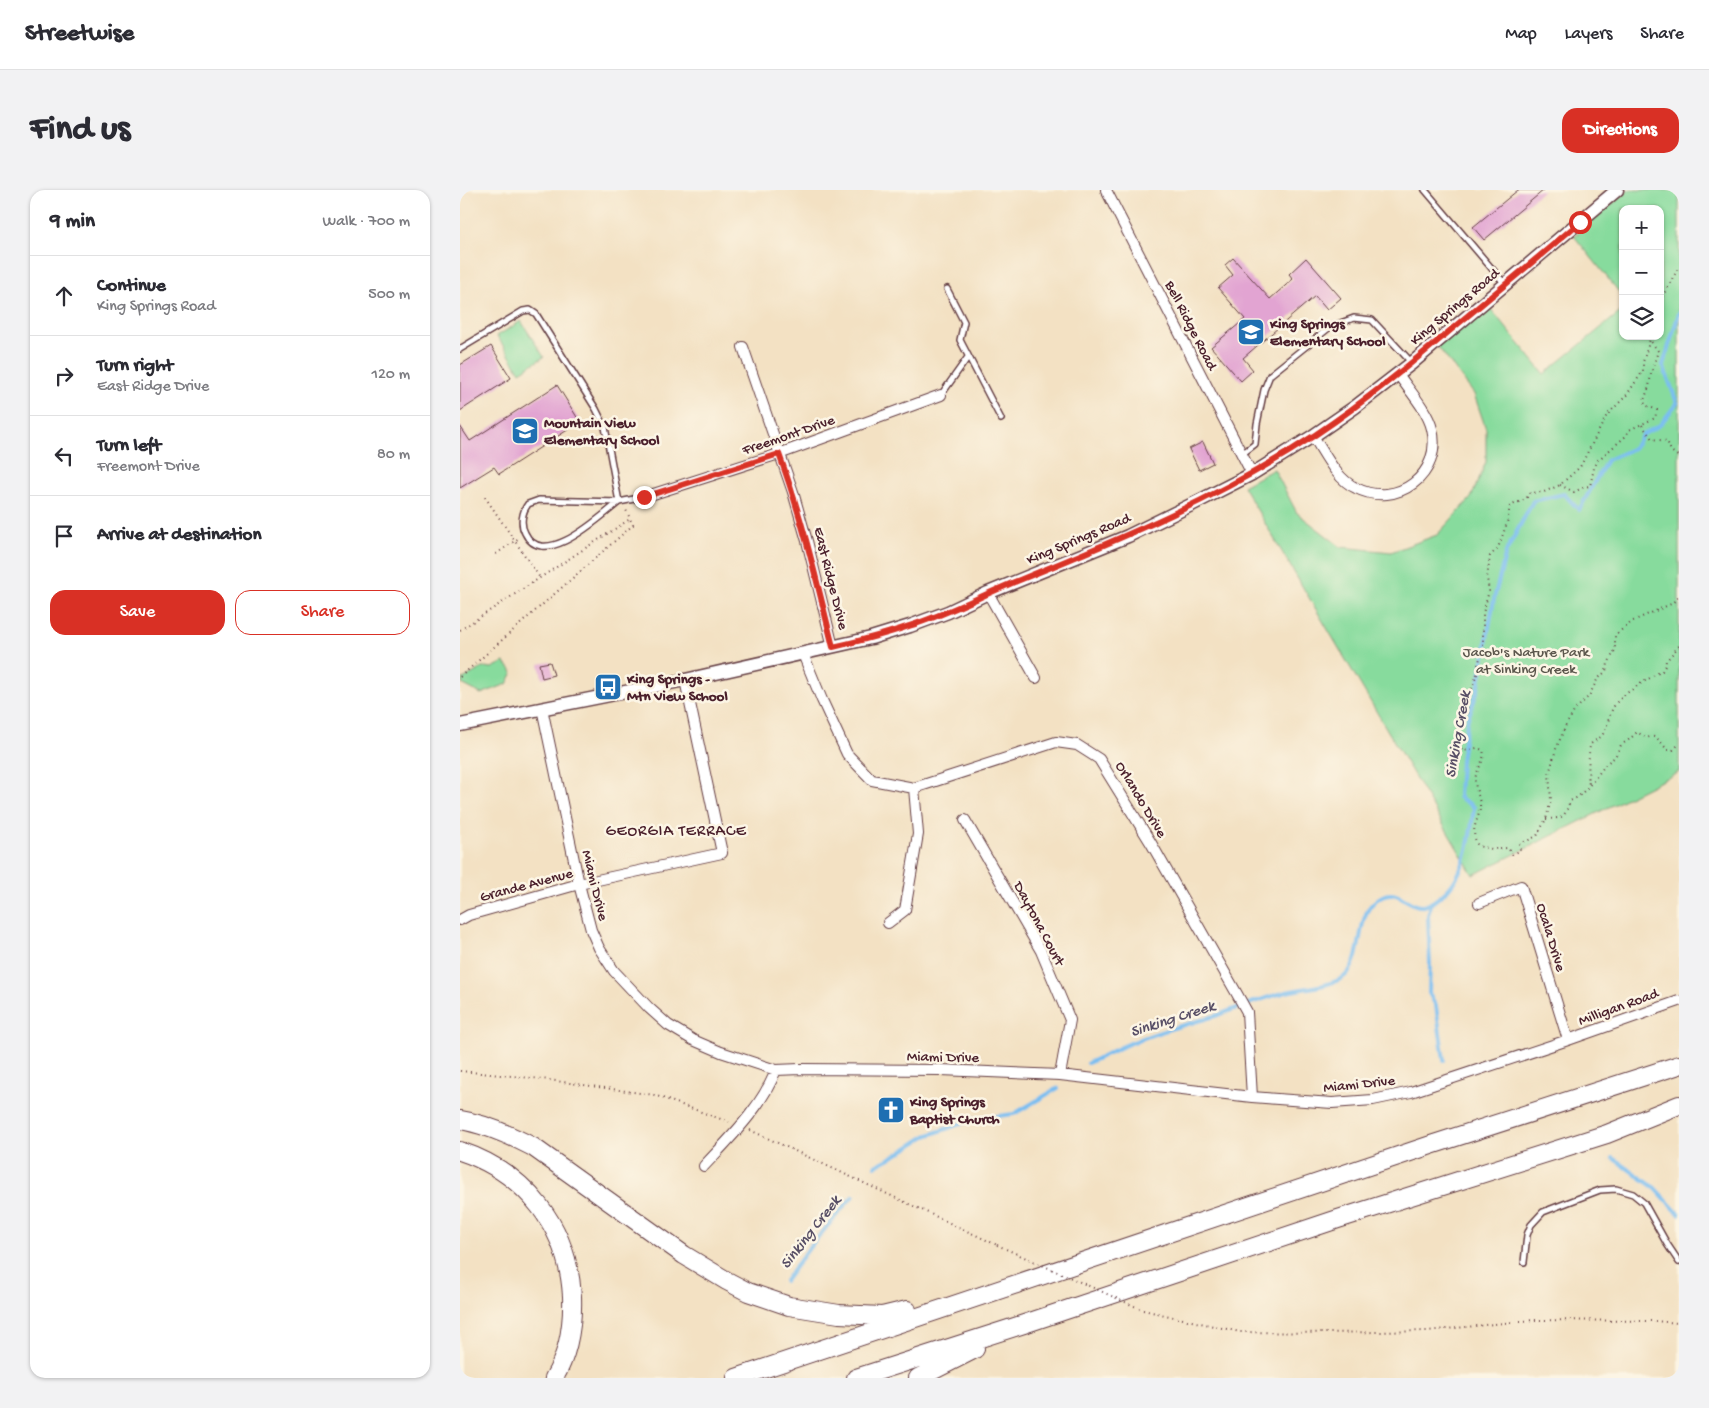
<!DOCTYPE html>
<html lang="en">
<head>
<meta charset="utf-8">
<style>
  :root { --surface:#fff; --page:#f2f2f3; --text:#2b2b33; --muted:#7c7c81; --line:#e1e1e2; --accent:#d93025 }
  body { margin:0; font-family:"Gochi Hand",sans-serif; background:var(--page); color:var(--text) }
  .controls { position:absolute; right:15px; top:15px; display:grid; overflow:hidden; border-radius:10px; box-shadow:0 1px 4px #0004 }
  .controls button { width:45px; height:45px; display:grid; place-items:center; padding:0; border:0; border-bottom:1px solid var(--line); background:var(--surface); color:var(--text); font:25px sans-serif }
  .stop { position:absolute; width:15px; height:15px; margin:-11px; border:4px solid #d93025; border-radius:50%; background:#fff }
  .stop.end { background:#d93025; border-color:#fff; box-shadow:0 1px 5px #0008 }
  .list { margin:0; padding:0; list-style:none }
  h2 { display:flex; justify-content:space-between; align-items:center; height:65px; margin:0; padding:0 20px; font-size:21px }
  h2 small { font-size:16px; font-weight:400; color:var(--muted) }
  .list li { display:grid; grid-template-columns:32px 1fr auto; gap:15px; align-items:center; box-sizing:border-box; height:80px; padding:0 20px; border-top:1px solid var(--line) }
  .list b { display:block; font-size:19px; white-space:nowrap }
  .list p { margin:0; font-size:16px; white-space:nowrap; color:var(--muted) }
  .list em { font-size:16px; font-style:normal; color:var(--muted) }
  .actions { display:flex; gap:10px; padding:15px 20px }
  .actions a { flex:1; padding:11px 0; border:1px solid var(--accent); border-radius:15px; text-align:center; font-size:18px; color:var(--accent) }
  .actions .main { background:var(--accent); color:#fff }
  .icon { flex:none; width:28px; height:28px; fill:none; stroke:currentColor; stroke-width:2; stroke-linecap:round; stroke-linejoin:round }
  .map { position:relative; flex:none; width:1219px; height:1188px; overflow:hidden; border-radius:15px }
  header { display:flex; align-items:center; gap:30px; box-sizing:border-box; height:70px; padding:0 25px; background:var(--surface); border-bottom:1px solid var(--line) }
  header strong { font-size:24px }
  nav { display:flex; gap:28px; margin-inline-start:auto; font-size:18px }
  .intro { display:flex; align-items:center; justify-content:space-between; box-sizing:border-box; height:120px; padding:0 30px }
  h1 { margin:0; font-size:35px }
  .button { padding:12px 22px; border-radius:15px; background:var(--accent); color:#fff; font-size:18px; font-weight:700 }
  main { display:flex; gap:30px; padding:0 30px }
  aside { flex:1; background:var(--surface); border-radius:15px; box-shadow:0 1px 4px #0004 }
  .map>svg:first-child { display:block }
  .green { fill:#87db9d; stroke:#687d64 }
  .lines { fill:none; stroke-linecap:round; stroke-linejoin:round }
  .stream { stroke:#7abef1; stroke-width:4 }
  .building { fill:#e2a4d2 }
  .service-casing { stroke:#633c42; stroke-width:8 }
  .minor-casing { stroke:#633c42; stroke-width:12 }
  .tertiary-casing { stroke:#633c42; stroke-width:15 }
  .motorway-casing { stroke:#633c42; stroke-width:20 }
  .path { stroke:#633c42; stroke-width:2; stroke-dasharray:1 4; stroke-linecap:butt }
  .service { stroke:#fff; stroke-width:5 }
  .minor { stroke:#fff; stroke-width:10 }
  .tertiary { stroke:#fff; stroke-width:12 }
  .motorway { stroke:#fff; stroke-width:18 }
  .path-bridge { stroke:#633c42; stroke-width:2; stroke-dasharray:1 4; stroke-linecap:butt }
  .route { stroke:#d93025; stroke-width:6 }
  .labels { text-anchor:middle; stroke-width:5; stroke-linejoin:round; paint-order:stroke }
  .street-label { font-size:15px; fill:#4a1f2b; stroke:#fcf5e5 }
  .poi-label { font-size:15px; font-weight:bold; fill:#4a1f2b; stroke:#fcf5e5; text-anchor:start }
  .park-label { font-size:15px; fill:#5c574d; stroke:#fcf5e5 }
  .water-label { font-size:16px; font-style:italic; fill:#584f66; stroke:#fcf5e5 }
  .neighbourhood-label { font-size:16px; letter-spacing:1px; fill:#4a1f2b; stroke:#fcf5e5 }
</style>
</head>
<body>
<header>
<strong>Streetwise</strong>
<nav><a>Map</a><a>Layers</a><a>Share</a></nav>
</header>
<div class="intro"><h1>Find us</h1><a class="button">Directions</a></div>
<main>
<aside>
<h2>9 min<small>Walk · 700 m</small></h2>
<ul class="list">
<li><svg class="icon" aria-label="ahead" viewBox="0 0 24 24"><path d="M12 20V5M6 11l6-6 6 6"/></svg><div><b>Continue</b><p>King Springs Road</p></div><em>500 m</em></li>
<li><svg class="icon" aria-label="right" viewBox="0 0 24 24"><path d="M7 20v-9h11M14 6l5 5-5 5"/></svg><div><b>Turn right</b><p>East Ridge Drive</p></div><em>120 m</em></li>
<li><svg class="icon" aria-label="left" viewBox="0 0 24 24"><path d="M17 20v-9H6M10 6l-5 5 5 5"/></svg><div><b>Turn left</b><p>Freemont Drive</p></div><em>80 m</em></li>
<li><svg class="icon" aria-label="arrive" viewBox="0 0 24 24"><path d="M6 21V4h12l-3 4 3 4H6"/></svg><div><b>Arrive at destination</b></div></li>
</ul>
<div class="actions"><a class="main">Save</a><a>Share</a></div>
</aside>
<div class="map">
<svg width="1219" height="1188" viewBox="0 0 1219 1188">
  <rect width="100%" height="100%" fill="#fcf5e5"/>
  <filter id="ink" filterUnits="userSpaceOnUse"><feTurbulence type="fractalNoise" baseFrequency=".02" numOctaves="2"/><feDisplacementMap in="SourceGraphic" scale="10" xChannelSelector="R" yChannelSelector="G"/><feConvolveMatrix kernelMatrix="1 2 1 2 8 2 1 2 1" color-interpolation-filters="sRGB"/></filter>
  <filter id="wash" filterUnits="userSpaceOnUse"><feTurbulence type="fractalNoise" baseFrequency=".0096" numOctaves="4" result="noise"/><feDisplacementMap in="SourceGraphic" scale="20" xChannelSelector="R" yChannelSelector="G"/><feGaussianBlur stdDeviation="1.12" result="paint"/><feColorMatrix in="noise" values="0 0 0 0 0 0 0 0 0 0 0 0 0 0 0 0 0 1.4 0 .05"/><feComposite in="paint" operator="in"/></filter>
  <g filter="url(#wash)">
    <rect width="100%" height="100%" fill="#f3e1c3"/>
    <!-- green -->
    <path class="green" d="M1169 0H1219V582L1013 685 783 296 814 279 837 323 881 357 931 362 977 345 1011 308 1026 272V239L1014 204 975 153 1025 112 1084 184 1163 120V146H1200V19H1163V107L1114 46Z
      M61 131 84 167 60 182 37 146Z
      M44 472 53 482 47 494 21 504 2 494 3 489 24 477 32 478Z"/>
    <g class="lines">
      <!-- stream -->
      <path class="stream" d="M972 712 968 725 970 773 969 803 976 816 984 870
        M628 873C644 866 659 857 676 851 701 840 729 834 755 826 778 818 800 809 823 803 840 798 872 797 885 786 904 768 896 730 913 713 935 691 945 716 961 716 967 717 973 712 978 708 1006 689 1010 649 1014 617L999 607 1001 570 1004 550 1008 528 1018 499 1034 409 1046 362 1073 311 1104 304 1119 320 1147 270 1174 258 1182 245 1200 235 1217 213 1203 175 1219 123
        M1153 968 1195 998 1219 1024
        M415 976 436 965 466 946 514 929 554 924 598 898
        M325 1091 349 1058 393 1006"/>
    </g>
    <g id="blocks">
      <!-- building -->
      <path class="building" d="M1058 0H1084L1024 50 1013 37Z
        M773 68 810 109 833 89 829 84 846 68 881 108 867 120 855 106 783 168 793 180 781 191 751 157 785 129 758 98 773 85 765 75Z
        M31 156 51 188 0 221V175Z
        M97 195 120 232 39 284 34 277 0 298V236L10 251Z
        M743 252 753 273 739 280 729 259Z
        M90 472 94 485 82 488 79 474Z"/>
    </g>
  </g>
  <g filter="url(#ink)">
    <use href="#blocks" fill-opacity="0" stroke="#633c42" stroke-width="1"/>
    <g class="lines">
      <!-- service casing -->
      <g class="service-casing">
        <path id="service" d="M965 0 1045 94
          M487 99 504 132 500 150 541 229
          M0 159 63 121 70 120 76 124 136 219 145 237 159 312C140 327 83 381 65 343 60 334 62 322 68 314L79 310 159 312 184 307
          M481 205 508 167
          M782 264 795 254 797 234 804 200 810 185 870 137 894 128 912 130 952 173
          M1064 1072 1067 1045 1071 1035 1083 1022 1140 1000 1156 999 1173 1004 1184 1013 1207 1054 1219 1072"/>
      </g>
      <!-- minor casing -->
      <g class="minor-casing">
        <path id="minor" d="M646 0 792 284
          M283 157 333 302 347 351 373 457
          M853 246C865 264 876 289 896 298 937 319 983 284 972 239 968 221 949 200 938 184
          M184 307 319 264 481 205
          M528 403 576 488
          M343 464 362 510 387 564 412 590 454 598 596 552 617 555 639 569 691 653 777 804 787 822 792 907
          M82 518 119 694 131 740 139 758 154 781 189 818 208 835 233 850 261 862 316 880 340 879 481 880 600 885 792 907 872 913 913 910 951 902 1108 850 1219 811
          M505 630 581 761 610 830 600 885
          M1019 713 1061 696 1108 850
          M0 730 9 725 119 694 262 663 225 490
          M428 733 445 720 458 644 454 598
          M244 976C271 947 302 917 316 880"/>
      </g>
      <!-- tertiary casing -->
      <g class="tertiary-casing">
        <path id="tertiary" d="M0 535 225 490 411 448 450 436 488 422 528 403 668 346 733 314 792 284 853 246 895 217 952 173 1157 0"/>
      </g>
      <!-- motorway casing -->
      <g class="motorway-casing">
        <path id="motorway" d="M0 930C26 934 50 945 73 957L224 1065 267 1091 288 1102 329 1116 379 1124 422 1126 447 1120
          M0 961C66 983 108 1037 112 1106 113 1134 108 1164 94 1188
          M276 1188 974 954 1219 875
          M396 1188 564 1134 878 1029 1147 944 1219 915
          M458 1188 515 1159"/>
      </g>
      <!-- path -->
      <path class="path" d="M1200 111 1219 77
        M1191 146 1183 172V181L1166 206 1147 225 1120 277 1100 295 1084 302 1070 303 1066 309 1050 316 1047 333 1038 358 1030 366 1027 388 1029 401 1023 423V458L1018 475 1017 484 1008 510 1007 524 998 544V555L1003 561 1017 558 1023 560C1026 571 1016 579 1015 590 1015 598 1019 606 1020 614 1021 630 1008 636 1018 656L1032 659 1048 658 1052 664 1060 661V654L1077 646 1086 629 1091 610 1089 584 1096 559 1106 535 1115 520 1129 506 1137 490 1146 481 1148 474 1155 460V445L1173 431 1211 414 1219 407
        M1182 235 1192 249 1207 251 1211 261 1219 267
        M1100 295 1114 302 1124 297 1130 296 1134 278 1138 270 1166 246 1169 240 1195 228 1197 220 1185 215 1184 210 1189 197 1191 184 1198 161 1190 150
        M25 307 80 388
        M36 364 59 348
        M0 440 170 329
        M1219 456 1206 471 1205 476 1202 481C1191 487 1164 503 1157 512 1149 521 1149 534 1143 544 1141 548 1135 550 1131 554 1128 558 1128 589 1129 596L1147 573 1155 567 1161 555 1170 549 1177 542 1187 548C1197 543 1201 554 1208 560H1213L1219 554
        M0 487 173 335 166 320
        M1086 629C1104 628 1104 628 1110 611L1118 607 1129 596
        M0 881 82 889 194 905 269 932
        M290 940 537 1055
        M683 1120 780 1142 868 1143 967 1141 1073 1130 1194 1131 1219 1133"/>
      <!-- service -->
      <use href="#service" class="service"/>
      <!-- minor -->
      <use href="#minor" class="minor"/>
      <!-- tertiary -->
      <use href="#tertiary" class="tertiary"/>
      <!-- motorway -->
      <use href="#motorway" class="motorway"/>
      <!-- path-bridge -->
      <path class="path-bridge" d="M537 1055 683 1120"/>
    </g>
  </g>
  <g class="lines" filter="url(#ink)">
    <!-- route -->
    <path class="route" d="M184 307 319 264C342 327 357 392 373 457 399 451 424 445 449 436 488 424 524 404 562 389 663 348 763 306 855 245 906 211 953 172 999 133 1040 99 1080 66 1120 32"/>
  </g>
  <!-- icons -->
  <defs>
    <g id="school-square" transform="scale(1.4375)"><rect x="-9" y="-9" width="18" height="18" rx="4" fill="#1f6fb2" stroke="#fcf5e5"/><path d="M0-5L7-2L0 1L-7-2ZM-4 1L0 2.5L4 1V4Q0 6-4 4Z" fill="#fff"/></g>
    <g id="bus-square" transform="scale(1.4375)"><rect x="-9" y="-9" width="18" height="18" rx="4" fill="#1f6fb2" stroke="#fcf5e5"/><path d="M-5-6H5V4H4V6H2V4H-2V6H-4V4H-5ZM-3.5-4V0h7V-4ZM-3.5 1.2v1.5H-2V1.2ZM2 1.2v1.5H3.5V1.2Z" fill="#fff"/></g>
    <g id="church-square" transform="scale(1.4375)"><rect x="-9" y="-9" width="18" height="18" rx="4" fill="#1f6fb2" stroke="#fcf5e5"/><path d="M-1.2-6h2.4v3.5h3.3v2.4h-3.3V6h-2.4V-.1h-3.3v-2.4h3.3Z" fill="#fff"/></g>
  </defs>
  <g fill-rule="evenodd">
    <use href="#school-square" x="791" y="142"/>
    <use href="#school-square" x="65" y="241"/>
    <use href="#bus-square" x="148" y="497"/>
    <use href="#church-square" x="431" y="920"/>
  </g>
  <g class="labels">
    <!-- street labels -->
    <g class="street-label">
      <text transform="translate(994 116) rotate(-40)" y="5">King Springs Road</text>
      <text transform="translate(732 135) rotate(63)" y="5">Bell Ridge Road</text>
      <text transform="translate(328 244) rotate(-19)" y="5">Freemont Drive</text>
      <text transform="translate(618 348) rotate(-23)" y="5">King Springs Road</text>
      <text transform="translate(372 388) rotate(76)" y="5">East Ridge Drive</text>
      <text transform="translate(682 609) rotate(59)" y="5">Orlando Drive</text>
      <text transform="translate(66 694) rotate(-15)" y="5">Grande Avenue</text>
      <text transform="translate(136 695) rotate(76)" y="5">Miami Drive</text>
      <text transform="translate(580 733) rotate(62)" y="5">Daytona Court</text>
      <text transform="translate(1092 747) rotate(73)" y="5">Ocala Drive</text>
      <text transform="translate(1158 816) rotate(-20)" y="5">Milligan Road</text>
      <text transform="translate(483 866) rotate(1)" y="5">Miami Drive</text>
      <text transform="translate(899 893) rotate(-6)" y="5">Miami Drive</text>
    </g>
    <!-- poi labels -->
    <g class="poi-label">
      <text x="810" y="138">King Springs<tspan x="810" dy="17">Elementary School</tspan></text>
      <text x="84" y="237">Mountain View<tspan x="84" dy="17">Elementary School</tspan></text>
      <text x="167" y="493">King Springs -<tspan x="167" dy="17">Mtn View School</tspan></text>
      <text x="450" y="916">King Springs<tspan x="450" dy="17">Baptist Church</tspan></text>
    </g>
    <!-- park labels -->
    <g class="park-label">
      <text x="1066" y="466">Jacob's Nature Park<tspan x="1066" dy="17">at Sinking Creek</tspan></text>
    </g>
    <!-- water labels -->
    <g class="water-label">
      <text transform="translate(996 544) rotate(-80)" y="6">Sinking Creek</text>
      <text transform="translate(712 827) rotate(-18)" y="6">Sinking Creek</text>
      <text transform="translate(349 1041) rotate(-52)" y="6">Sinking Creek</text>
    </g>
    <!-- neighbourhood labels -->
    <g class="neighbourhood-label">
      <text x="216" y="645">GEORGIA TERRACE</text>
    </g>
  </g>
</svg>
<div class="controls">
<button>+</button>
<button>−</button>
<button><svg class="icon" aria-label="layers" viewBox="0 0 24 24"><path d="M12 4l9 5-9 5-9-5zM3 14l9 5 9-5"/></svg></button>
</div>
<div class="stop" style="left:1120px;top:32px"></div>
<div class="stop end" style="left:184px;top:307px"></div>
</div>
</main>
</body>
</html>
